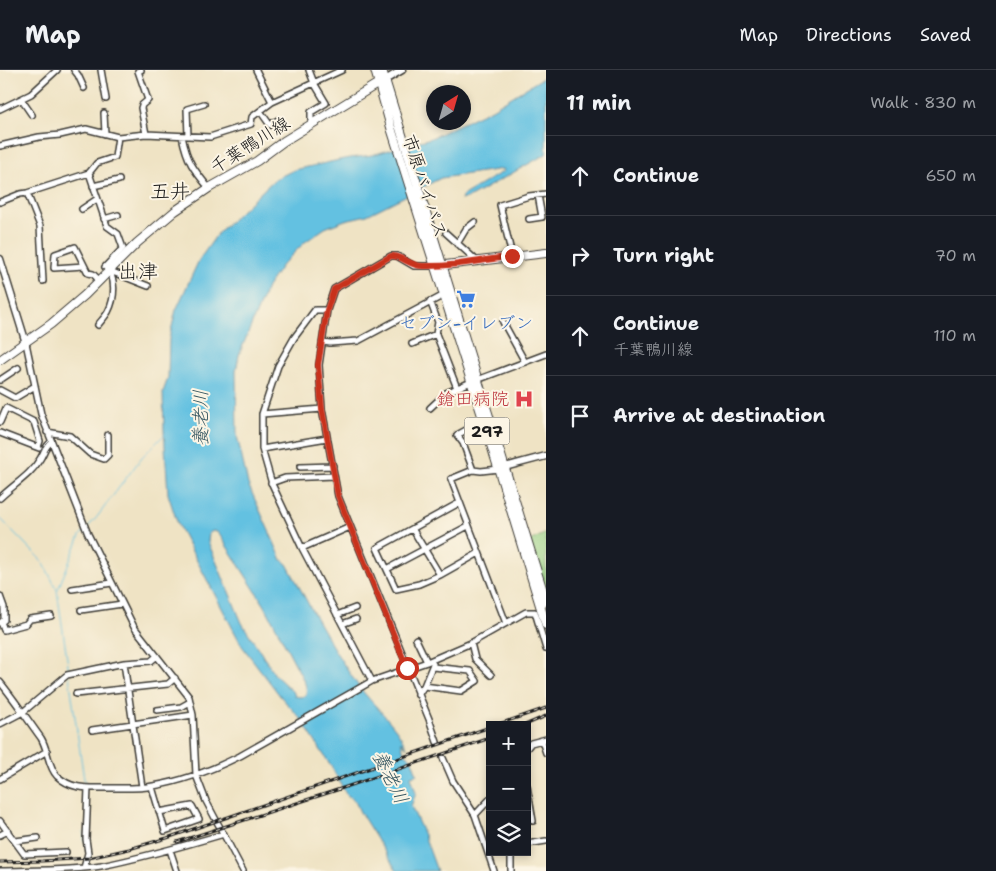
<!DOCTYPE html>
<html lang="en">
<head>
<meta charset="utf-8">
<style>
  :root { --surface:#171b24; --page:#20242c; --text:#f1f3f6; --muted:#9ea1a6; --line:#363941 }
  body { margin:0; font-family:"Shantell Sans","Klee One",sans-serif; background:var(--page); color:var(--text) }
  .controls { position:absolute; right:15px; bottom:15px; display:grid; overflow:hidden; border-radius:0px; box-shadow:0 2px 8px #0003 }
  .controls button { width:45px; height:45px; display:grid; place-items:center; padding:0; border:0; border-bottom:1px solid var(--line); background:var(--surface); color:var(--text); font:25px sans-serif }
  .compass { position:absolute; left:426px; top:15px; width:45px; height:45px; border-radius:50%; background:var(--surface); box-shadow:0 2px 8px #0003; rotate:37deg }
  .stop { position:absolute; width:15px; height:15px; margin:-11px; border:4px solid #c8321e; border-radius:50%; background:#fff }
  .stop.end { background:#c8321e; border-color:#fff; box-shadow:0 1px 5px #0008 }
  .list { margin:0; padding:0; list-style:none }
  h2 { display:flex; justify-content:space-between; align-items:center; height:65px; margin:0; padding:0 20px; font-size:21px }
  h2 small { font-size:16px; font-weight:400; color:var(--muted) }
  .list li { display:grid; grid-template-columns:32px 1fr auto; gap:15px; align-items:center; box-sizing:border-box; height:80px; padding:0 20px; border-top:1px solid var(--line) }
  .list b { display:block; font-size:19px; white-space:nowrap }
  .list p { margin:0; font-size:16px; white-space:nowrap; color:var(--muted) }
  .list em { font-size:16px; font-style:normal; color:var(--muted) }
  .icon { flex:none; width:28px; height:28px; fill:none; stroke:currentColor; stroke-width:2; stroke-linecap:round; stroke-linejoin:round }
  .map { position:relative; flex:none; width:546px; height:801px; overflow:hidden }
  header { display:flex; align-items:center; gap:30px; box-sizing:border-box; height:70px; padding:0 25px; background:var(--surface); border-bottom:1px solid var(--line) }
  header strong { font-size:24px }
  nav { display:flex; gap:28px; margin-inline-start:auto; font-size:18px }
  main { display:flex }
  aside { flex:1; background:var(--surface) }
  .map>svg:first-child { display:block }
  .green { fill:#95cf83; stroke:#587650 }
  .water { fill:#63c1e1; stroke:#406e7e; fill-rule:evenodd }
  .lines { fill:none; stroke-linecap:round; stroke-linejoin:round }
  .stream { stroke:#63c1e1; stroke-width:1 }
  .minor-casing { stroke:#3c3a35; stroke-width:8 }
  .tertiary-casing { stroke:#3c3a35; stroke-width:9 }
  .primary-casing { stroke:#3c3a35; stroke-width:10 }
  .trunk-casing { stroke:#3c3a35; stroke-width:10 }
  .minor { stroke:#fff; stroke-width:5 }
  .tertiary { stroke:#fff; stroke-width:6 }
  .primary { stroke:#fff; stroke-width:8 }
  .trunk { stroke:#fff; stroke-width:8 }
  .rail-casing { stroke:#1c1c1c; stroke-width:3 }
  .rail { stroke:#fcf5e5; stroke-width:1; stroke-dasharray:4; stroke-linecap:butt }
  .route { stroke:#c8321e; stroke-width:6 }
  .labels { text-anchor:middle; stroke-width:4; stroke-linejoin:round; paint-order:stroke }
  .shield { fill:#fcf5e5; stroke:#5f5d58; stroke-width:1 }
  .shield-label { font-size:16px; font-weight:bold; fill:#1c1c1c }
  .street-label { font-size:18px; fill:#1c1c1c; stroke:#fcf5e5 }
  .shop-label { font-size:18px; fill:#366cbe; stroke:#fcf5e5 }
  .health-label { font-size:18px; fill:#be3a42; stroke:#fcf5e5; text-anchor:end }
  .water-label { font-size:19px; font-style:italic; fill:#355661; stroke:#fcf5e5 }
  .quarter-label { font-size:20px; fill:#1c1c1c; stroke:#fcf5e5 }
</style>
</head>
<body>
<header>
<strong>Map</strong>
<nav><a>Map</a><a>Directions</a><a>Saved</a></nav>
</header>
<main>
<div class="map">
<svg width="546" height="801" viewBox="0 0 546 801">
  <rect width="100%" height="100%" fill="#fcf5e5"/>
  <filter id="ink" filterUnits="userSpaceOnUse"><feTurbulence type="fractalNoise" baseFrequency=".02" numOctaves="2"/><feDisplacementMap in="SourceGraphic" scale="10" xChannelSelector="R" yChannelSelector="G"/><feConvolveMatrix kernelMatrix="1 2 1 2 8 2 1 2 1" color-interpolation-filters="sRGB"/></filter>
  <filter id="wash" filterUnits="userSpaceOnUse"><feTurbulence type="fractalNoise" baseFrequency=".0096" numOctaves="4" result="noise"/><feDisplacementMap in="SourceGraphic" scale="20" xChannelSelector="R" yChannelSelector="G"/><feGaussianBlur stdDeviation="1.12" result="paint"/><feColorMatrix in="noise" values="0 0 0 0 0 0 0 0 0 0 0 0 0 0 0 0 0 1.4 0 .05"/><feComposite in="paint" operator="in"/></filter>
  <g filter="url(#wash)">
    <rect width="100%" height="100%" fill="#efe3c4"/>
    <!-- green -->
    <path class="green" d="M546 463V531L528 472Z"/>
    <!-- water -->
    <path class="water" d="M546 6V84L472 126 461 130 462 126 504 101 503 99 441 108 367 145 345 150 325 158 305 172 282 195 267 217 239 285 236 301 237 366 248 414 282 490 287 494C309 535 330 576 357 614 373 636 395 652 407 678L401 671 404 683 411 688 417 704 411 706 416 723 411 736 424 765 437 801H397L360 742 355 731 346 724 331 696 300 648 281 627 242 576 178 455 168 424 164 361 163 322 168 308 169 269 176 240 199 190 218 163 275 109 294 100 344 89 372 85 431 68 492 39ZM213 461 217 462 221 467 265 536 304 611C308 620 308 630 295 626L294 623 275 605 242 553 208 472 209 463Z"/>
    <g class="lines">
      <!-- stream -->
      <path class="stream" d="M0 448 43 492 57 520 69 602
        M88 457 97 447 142 387 165 364
        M58 519 80 466 85 460
        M69 606 85 716
        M84 762V771"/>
    </g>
  </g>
  <g filter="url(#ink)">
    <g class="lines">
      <!-- minor casing -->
      <g class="minor-casing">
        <path id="minor" d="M74 0 78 5 84 18
          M101 0 106 29
          M141 0 138 1 148 30 142 35 141 38 146 64
          M256 0 272 32
          M309 0 314 13 326 33 311 42V55
          M21 29 32 45
          M0 39 31 24 57 0
          M260 41 270 55 278 50
          M104 43 105 64
          M182 66C187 91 193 99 209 118
          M188 66 187 39 204 34
          M0 76 39 67 60 65 86 59 118 67 146 64 210 67 251 54 252 47 272 32 342 0
          M89 103 107 156 118 164 123 178 105 197C117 206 115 229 108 242 105 247 101 251 98 255
          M93 116 119 110
          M27 123 40 156 43 211
          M0 132 20 124 27 123 89 103 97 93 115 87 118 67
          M82 139 97 129
          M104 149 118 145
          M529 149 542 147 538 125
          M446 163 477 191
          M457 174 466 159 475 152
          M512 186 500 135 529 126 546 124
          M84 196 54 198 55 184 75 177 88 203 93 204 100 211
          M435 196H414L397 186H391L334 219 327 240 319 295 322 339 338 426 429 649 437 672
          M110 201 148 216
          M430 231 438 252 436 264 457 318
          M327 240H315L294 268 278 296 262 344V379L272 414 302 478 372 611
          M503 252 525 292
          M323 272 330 273 358 271 444 225
          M26 273 41 344 88 464 134 557 189 627 193 645 196 705 206 731 243 801
          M412 274 436 264
          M0 310 18 298
          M477 310 546 284
          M0 320 15 328 35 316
          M430 338 446 323 471 312
          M262 344 322 339
          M0 352 6 338 34 352 40 371 38 377
          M47 362 70 366 90 384 104 389 108 385V365
          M0 363 39 378
          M262 379 327 368
          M300 397 333 396
          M499 399 481 401 473 400 451 409 506 553
          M473 400 463 373 457 365 477 354 482 364
          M271 413 285 408 334 406
          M0 428C13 415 31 405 40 389 44 383 45 376 51 372
          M459 433 377 478 396 519 419 514 440 505 479 483
          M413 460 440 505
          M302 478 350 457
          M387 499 468 456
          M72 519 112 513
          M0 526 4 537V550L0 553
          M81 540 122 534
          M337 545 355 538
          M1 552 4 560 26 554 30 549 51 546
          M342 554 356 549
          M416 569 427 592
          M471 573 475 589 491 605
          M124 593 142 717
          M0 612C15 630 27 649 41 668 48 679 48 697 57 706 72 720 88 718 107 718 122 718 139 719 153 716 184 711 212 700 240 686L372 611 427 592 471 573 526 542H535L546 579
          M424 616 461 621 477 611 470 601 433 597
          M76 624 168 614 175 608
          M418 625 424 616 433 594
          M157 640 181 637 190 632
          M0 654 23 642 67 605 124 593 151 591 157 586
          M92 660 193 645
          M542 671 546 683
          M527 678 531 673 546 669
          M443 688 453 711 475 745 494 801
          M0 709 47 681
          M527 716 533 751
          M152 717 165 761 199 749 192 736 159 742
          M475 745 490 729
          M0 751 24 784 66 782
          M0 765 8 761
          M15 771 38 768
          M527 774 546 771
          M170 780 177 801
          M84 798 88 783 86 769 88 718
          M0 801C33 800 68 801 101 796 142 788 183 776 224 764
          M511 801V782"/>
      </g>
      <!-- tertiary casing -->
      <g class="tertiary-casing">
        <path id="tertiary" d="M385 10 402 0
          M0 189 26 273
          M501 398 546 386"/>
      </g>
      <!-- primary casing -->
      <g class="primary-casing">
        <path id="primary" d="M437 196 546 183
          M0 290 51 254 85 225 137 173 175 141 209 118 257 91 284 71 382 11"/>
      </g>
      <!-- trunk casing -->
      <g class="trunk-casing">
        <path id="trunk" d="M375 0 392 61 485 355 546 555
          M382 0 546 531"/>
      </g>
      <!-- minor -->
      <use href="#minor" class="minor"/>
      <!-- tertiary -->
      <use href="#tertiary" class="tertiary"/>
      <!-- primary -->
      <use href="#primary" class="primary"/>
      <!-- trunk -->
      <use href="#trunk" class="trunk"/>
      <!-- rail casing -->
      <g class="rail-casing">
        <path id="rail" d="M496 655 546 638
          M525 655 546 646
          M177 772 337 720 490 668
          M0 792 42 791 89 788 129 779 167 768 490 657"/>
      </g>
      <!-- rail -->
      <use href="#rail" class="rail"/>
    </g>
  </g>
  <g class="lines" filter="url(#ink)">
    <!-- route -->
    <path class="route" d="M407 598 338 426 322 339 318 295 327 240 334 219 391 186C401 185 410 196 423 196 453 197 483 190 512 186"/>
  </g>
  <!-- icons -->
  <defs>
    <g id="supermarket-bare" transform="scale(1.5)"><path d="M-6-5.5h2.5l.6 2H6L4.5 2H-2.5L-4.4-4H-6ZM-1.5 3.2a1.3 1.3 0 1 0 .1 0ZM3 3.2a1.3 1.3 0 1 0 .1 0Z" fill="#3f7fe0" stroke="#fcf5e5" stroke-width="2.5" paint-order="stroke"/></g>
    <g id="hospital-bare" transform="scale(1.5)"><path d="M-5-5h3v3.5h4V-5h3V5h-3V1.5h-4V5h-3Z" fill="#e0444e" stroke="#fcf5e5" stroke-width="2.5" paint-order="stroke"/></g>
  </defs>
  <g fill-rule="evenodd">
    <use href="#supermarket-bare" x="466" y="229"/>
    <use href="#hospital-bare" x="524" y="329"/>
  </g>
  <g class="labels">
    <!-- shield labels -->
    <rect class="shield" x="464.5" y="347.5" width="45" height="27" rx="4"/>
    <g class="shield-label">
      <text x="487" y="367">297</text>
    </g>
    <!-- street labels -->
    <g class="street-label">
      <text transform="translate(250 75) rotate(-32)" y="6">千葉鴨川線</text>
      <text transform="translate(425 116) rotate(72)" y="6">市原バイパス</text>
    </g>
    <!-- shop labels -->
    <g class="shop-label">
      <text x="466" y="259">セブン-イレブン</text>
    </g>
    <!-- health labels -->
    <g class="health-label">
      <text x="509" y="335">鎗田病院</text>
    </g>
    <!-- water labels -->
    <g class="water-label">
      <text transform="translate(200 348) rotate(-90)" y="7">養老川</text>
      <text transform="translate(391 707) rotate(64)" y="7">養老川</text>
    </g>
    <!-- quarter labels -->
    <g class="quarter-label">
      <text x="170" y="128">五井</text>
      <text x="138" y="208">出津</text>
    </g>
  </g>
</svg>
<div class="controls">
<button>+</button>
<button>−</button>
<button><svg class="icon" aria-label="layers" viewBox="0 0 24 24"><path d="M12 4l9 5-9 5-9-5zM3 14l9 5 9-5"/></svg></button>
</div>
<svg class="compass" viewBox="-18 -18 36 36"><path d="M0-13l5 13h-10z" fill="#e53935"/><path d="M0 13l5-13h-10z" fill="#9ea1a6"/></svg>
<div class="stop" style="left:407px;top:598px"></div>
<div class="stop end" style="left:512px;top:186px"></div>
</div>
<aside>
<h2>11 min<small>Walk · 830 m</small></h2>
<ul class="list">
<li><svg class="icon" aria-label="ahead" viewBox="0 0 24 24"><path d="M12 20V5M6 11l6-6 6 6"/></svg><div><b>Continue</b></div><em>650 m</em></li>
<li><svg class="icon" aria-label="right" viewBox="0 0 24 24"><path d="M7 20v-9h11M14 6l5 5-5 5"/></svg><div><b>Turn right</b></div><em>70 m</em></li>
<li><svg class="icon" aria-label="ahead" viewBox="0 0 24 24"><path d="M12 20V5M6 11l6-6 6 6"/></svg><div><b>Continue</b><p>千葉鴨川線</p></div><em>110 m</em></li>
<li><svg class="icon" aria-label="arrive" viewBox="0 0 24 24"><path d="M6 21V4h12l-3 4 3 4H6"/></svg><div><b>Arrive at destination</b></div></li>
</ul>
</aside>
</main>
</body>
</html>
